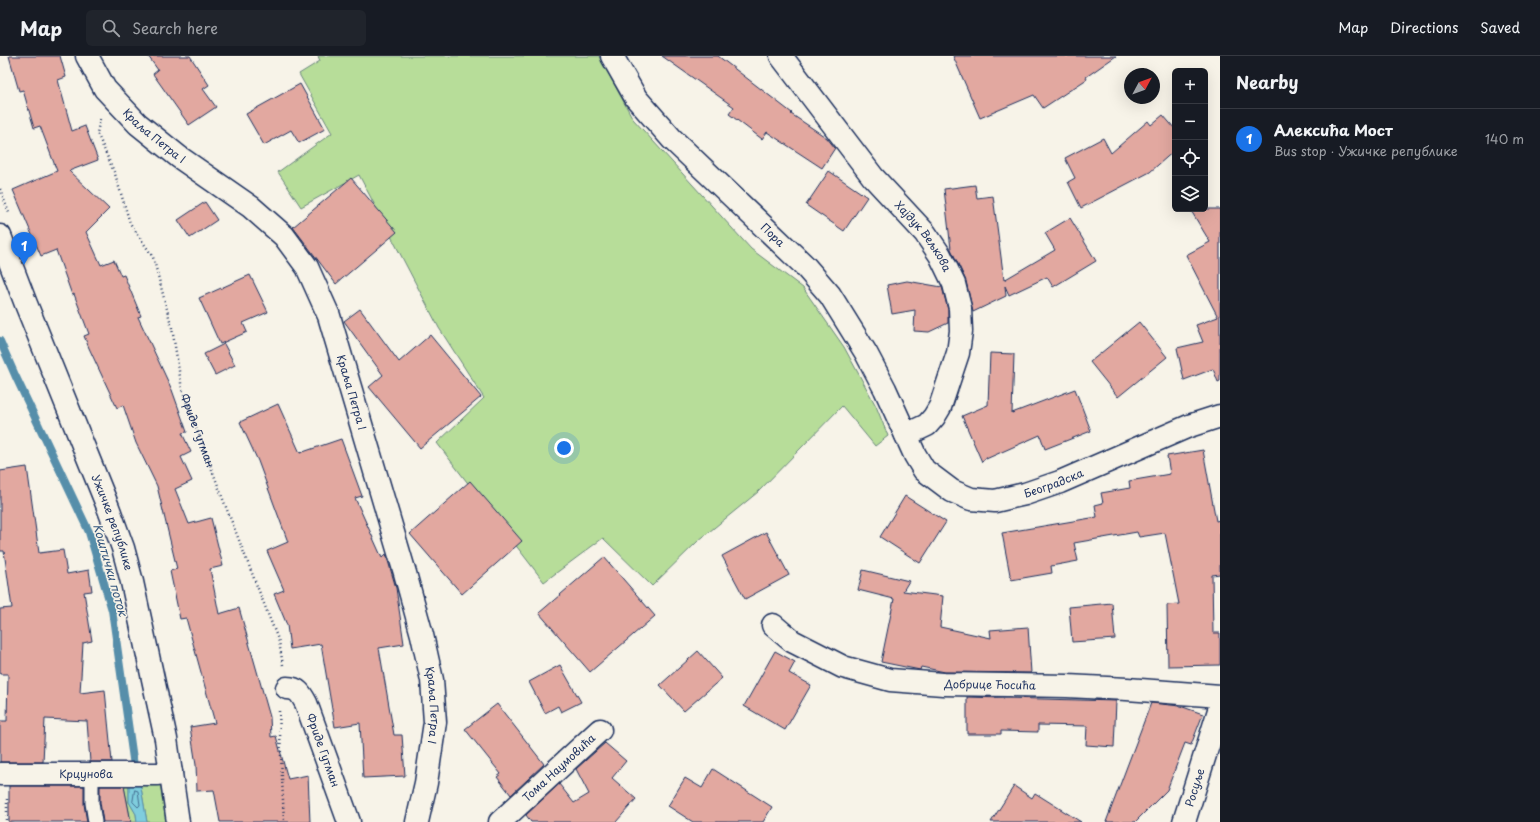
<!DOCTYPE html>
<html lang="en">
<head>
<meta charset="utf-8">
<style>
  :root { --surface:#171b24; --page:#20242c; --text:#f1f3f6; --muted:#9ea1a6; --line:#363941; --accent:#1a73e8 }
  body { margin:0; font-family:"Playpen Sans",sans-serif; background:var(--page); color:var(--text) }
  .controls { position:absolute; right:12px; top:12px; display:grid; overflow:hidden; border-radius:6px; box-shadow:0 4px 16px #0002 }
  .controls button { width:36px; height:36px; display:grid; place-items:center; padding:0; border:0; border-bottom:1px solid var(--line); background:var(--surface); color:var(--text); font:20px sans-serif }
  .compass { position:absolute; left:1124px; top:12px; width:36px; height:36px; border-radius:50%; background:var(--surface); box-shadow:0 4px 16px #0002; rotate:49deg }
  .you { position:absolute; left:564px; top:392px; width:14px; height:14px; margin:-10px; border:3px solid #fff; border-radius:50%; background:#1a73e8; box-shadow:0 0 0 6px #1a73e833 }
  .badge { display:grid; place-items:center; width:26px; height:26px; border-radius:50%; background:var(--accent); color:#fff; font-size:13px; font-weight:700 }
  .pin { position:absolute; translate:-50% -33px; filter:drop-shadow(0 1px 2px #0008) }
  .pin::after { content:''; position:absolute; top:21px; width:14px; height:12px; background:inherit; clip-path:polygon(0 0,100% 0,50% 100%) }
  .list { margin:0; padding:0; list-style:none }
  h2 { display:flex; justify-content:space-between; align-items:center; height:52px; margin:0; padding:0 16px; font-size:17px }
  h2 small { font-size:13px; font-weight:400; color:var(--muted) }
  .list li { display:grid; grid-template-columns:26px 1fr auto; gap:12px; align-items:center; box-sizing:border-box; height:60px; padding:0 16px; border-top:1px solid var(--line) }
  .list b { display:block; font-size:15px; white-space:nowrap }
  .list p { margin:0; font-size:13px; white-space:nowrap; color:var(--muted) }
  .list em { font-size:13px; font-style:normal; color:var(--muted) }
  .icon { flex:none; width:22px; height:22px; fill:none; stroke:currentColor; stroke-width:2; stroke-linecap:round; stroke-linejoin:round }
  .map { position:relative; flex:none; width:1220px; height:766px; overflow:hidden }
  header { display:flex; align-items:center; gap:24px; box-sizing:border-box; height:56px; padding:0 20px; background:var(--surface); border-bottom:1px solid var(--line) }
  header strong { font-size:19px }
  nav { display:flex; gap:22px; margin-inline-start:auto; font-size:14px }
  .search { width:280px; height:36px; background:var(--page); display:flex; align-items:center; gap:10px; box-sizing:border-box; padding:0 14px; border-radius:6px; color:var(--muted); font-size:15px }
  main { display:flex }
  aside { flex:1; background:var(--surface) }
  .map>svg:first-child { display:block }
  .green { fill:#b7dd99; stroke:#69867c }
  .water { fill:#7fcddd; stroke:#578eaa }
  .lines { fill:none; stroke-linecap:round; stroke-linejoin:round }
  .shore { stroke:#436e91; stroke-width:1 }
  .stream { stroke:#578eaa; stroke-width:8 }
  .building { fill:#e2a8a0; stroke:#1b2f5e }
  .lane-casing { stroke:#1b2f5e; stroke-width:16 }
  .street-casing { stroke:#1b2f5e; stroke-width:25 }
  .secondary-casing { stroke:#1b2f5e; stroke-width:25 }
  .primary-casing { stroke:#1b2f5e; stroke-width:25 }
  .path { stroke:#1b2f5e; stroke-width:2.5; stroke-dasharray:1 3; stroke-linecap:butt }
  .lane { stroke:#f7f3e8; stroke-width:13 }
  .street { stroke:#f7f3e8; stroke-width:22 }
  .secondary { stroke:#f7f3e8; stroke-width:22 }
  .primary { stroke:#f7f3e8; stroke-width:22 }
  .labels { text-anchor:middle; stroke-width:3; stroke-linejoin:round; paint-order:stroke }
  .street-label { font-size:11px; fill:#1b2f5e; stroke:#f7f3e8 }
  .water-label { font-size:12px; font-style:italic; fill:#34567e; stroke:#f7f3e8 }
</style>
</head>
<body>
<header>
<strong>Map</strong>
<div class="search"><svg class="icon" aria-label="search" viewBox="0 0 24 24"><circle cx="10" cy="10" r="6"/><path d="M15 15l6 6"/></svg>Search here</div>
<nav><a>Map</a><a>Directions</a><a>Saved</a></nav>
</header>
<main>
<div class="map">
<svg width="1220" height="766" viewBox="0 0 1220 766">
  <rect width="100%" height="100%" fill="#f7f3e8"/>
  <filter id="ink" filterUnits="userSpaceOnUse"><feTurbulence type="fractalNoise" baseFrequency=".025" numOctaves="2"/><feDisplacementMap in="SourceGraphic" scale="8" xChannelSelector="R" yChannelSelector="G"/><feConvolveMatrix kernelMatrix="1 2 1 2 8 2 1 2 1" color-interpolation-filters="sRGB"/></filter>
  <g filter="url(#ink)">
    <!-- green -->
    <path class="green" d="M318 0H599L633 63 751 193 803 232 844 291 876 350 888 380 875 390 842 350 758 436 698 485 652 530 603 482 544 526 437 387 484 342 439 272 359 119 301 151 278 116 332 77 299 18 320 5Z
      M123 726H129V746L136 758 137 766H131Z
      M140 726 160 727 166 766H147Z"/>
    <!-- water -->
    <path class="water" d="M129 726H140L147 766H137L136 758 129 746Z"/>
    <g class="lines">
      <!-- shore -->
      <path class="shore" d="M135 734 138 735 140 749 138 751 133 746Z"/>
      <!-- stream -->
      <path class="stream" d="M0 285 15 319 89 476 112 554 135 717"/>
    </g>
    <!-- building -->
    <path class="building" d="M9 0H60L66 21 58 24 72 75 85 70 98 104 69 115 109 153 86 176 101 209 114 204 121 220 124 219 141 260 138 261 172 334 187 376 182 377 191 396 181 401 192 425 175 433 189 468 211 462 223 510 210 513 219 558 239 552 270 661 271 681 276 680 288 723 308 719 310 766H220L214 734 197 735 196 709 190 671 215 667 186 562 180 563 170 515 177 513 157 430 136 387 123 349 117 352 89 292 84 280 89 278 74 238 72 239 56 194 41 200 13 134 57 115 40 70 34 72 23 34 19 35Z
      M148 0H190L209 29 203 33 216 51 189 69 153 18 158 14Z
      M662 0H718L792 57 791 58 827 82 835 92 822 112 767 76 762 83 729 58 734 51Z
      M953 0H1116L1086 21 1087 23 1043 52 1034 39 980 62Z
      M300 28 325 73 299 87 291 74 264 89 246 58Z
      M1163 59 1175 73V94L1150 116 1081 152 1068 126 1075 122 1065 102 1103 82 1111 97 1148 65 1151 69Z
      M829 115 867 141 844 175 806 149Z
      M351 122 397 176 336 228 293 171Z
      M975 129 977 142 993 140 1004 224 1055 194 1045 177 1070 162 1096 205 1053 231 1047 221 1009 239 1005 230 1006 240 973 256 966 225 951 193 944 133Z
      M205 146 217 164 190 182 178 164Z
      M1190 153H1220V325L1218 326 1213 313 1184 324 1177 292 1203 286 1196 269 1218 261 1186 199 1210 186Z
      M250 219 268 256 243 267 247 276 220 288 199 242Z
      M907 225 942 231 948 254V267L929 276 914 275 915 254 892 258 887 229Z
      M360 253 399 306 430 279 481 341 420 392 369 331 383 319 344 265Z
      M1139 266 1167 301 1118 341 1090 306Z
      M224 288 235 309 215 319 204 298Z
      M990 297 1014 298 1012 357 1075 333 1091 375 1045 393 1040 379 986 403V401L982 406 962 360 988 349Z
      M278 348 300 397 341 383 362 440 355 442 382 502 386 498 396 532 404 588 379 592 394 679H402L405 720 363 722 360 667 335 671 321 588 290 593 287 569 274 538 284 534 267 495 288 486 258 405 240 366Z
      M1203 394 1216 465 1220 464V518L1212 519 1213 577H1220V609L1168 610 1167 549 1179 548 1165 477 1139 481 1137 476 1074 487 1078 505 1051 510 1052 517 1011 524 1002 477 1097 461 1095 449 1103 447 1101 437 1130 432 1129 425 1170 418 1167 400Z
      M27 411 39 497 63 494 67 518 89 514 92 535 84 536 92 585 83 587 80 637 105 634 112 706H90L87 665 45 663 43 706H0V665H7L8 618H0V553L12 552 4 495H0V415Z
      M470 425 522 485 462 538 410 478Z
      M905 440 946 466 920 507 880 481Z
      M766 476 789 519 745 543 722 500Z
      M604 501 655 560 590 616 539 557Z
      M863 514 909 525 903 535 943 540 940 571 991 582 990 574 1028 571 1031 617 945 616 921 611 920 614 881 606 894 543 858 534Z
      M1112 547 1115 583 1072 586 1069 551Z
      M698 595 722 622 684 655 660 629Z
      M775 595 795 606 789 617 811 629 785 674 744 650Z
      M560 609 581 646 561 656 558 650 545 657 529 626Z
      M967 641 1116 645 1114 691 1086 689 1087 670 1038 669V676L1001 675V678H967Z
      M1151 647 1180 650 1203 658 1191 689 1185 687 1167 734 1135 766H1106Z
      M497 648 544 708 511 739 497 721 501 718 465 673Z
      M605 687 626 705 612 722 636 743 616 766H531L526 759 559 728 574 747 589 738 576 713Z
      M713 713 772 751 763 766H693L668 750 685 722 702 732Z
      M9 730H84V748L87 766H9Z
      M100 730H124L131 766H103L100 746Z
      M1014 730 1032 742 1035 737 1081 766H991Z"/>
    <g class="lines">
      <!-- lane casing -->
      <g class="lane-casing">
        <path id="lane" d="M92 718V747L95 766"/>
      </g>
      <!-- street casing -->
      <g class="street-casing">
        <g id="street">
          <path id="s2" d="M781 0 873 121 925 177 940 199 954 228 960 252 961 275 958 297 940 351 934 361 927 369 906 379"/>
          <path id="s3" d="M773 569 792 585 843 611 890 624 943 628 1067 630 1127 633 1220 640"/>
          <path id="s4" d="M287 632C298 632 301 638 306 647L349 766"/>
          <path id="s5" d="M0 718H158L171 716"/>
          <path id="s6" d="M500 766 600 674"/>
          <path id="s7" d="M1184 766 1220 651"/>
        </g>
      </g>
      <!-- secondary casing -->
      <g class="secondary-casing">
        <g id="secondary">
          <path id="s8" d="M87 0 105 33 138 68 179 101 251 151 284 180 307 211 329 260 405 517 422 579 432 624 435 666 426 727 417 766"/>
          <path id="s9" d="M612 0 636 42 672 83 804 209 830 239 866 297 885 333 915 399 924 414 952 435 971 443 995 445 1025 438 1060 426 1189 370 1220 360"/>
        </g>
      </g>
      <!-- primary casing -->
      <g class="primary-casing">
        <g id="primary">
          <path id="s10" d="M0 180 26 248 108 451 123 492 132 526 166 683 178 766"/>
        </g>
      </g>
      <!-- path -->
      <g class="path">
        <path id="s1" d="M100 63 97 77 115 118 130 167 153 201 172 272 182 333 224 446 279 586 283 609"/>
        <path d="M0 133 9 157"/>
        <path d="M279 655 284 766"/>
        <path d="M7 743V766"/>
      </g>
      <!-- lane -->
      <use href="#lane" class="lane"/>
      <!-- street -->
      <use href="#street" class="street"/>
      <!-- secondary -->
      <use href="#secondary" class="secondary"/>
      <!-- primary -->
      <use href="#primary" class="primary"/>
    </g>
  </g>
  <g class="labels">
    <!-- street labels -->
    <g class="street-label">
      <text dy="4" stroke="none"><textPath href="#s8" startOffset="106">Краља Петра I</textPath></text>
      <text dy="4" stroke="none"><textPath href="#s9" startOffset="242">Пора</textPath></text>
      <text dy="4" stroke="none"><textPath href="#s2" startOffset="230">Хајдук Вељкова</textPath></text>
      <text dy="4" stroke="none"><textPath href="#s8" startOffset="442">Краља Петра I</textPath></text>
      <text dy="4" stroke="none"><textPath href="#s1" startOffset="331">Фриде Гутман</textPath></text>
      <text dy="4" stroke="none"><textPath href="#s9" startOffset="665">Београдска</textPath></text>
      <text dy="4" stroke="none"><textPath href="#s10" startOffset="308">Ужичке републике</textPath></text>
      <text dy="4" stroke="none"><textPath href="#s3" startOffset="231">Добрице Ћосића</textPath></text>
      <text dy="4" stroke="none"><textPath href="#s8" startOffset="766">Краља Петра I</textPath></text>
      <text dy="4" stroke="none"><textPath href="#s4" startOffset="76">Фриде Гутман</textPath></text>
      <text dy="4" stroke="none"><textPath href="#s6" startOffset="80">Тома Наумовића</textPath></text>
      <text dy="4" stroke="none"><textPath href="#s5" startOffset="86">Крцунова</textPath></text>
      <text dy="4" stroke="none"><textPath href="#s7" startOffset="36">Росуље</textPath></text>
    </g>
    <!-- water labels -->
    <g class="water-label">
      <text transform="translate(110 514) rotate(74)" y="4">Коштички поток</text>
    </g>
  </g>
</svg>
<div class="controls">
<button>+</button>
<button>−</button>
<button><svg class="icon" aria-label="locate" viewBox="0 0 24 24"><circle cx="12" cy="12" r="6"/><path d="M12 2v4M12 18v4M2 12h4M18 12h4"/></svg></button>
<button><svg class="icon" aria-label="layers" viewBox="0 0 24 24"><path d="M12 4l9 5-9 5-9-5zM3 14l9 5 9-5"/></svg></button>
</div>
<svg class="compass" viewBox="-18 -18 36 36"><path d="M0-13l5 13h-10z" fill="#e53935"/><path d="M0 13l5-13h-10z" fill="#9ea1a6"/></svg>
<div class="you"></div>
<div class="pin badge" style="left:24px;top:209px">1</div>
</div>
<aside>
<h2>Nearby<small></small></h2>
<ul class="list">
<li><span class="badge">1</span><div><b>Алексића Мост</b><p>Bus stop · Ужичке републике</p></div><em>140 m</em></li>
</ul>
</aside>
</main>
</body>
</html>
